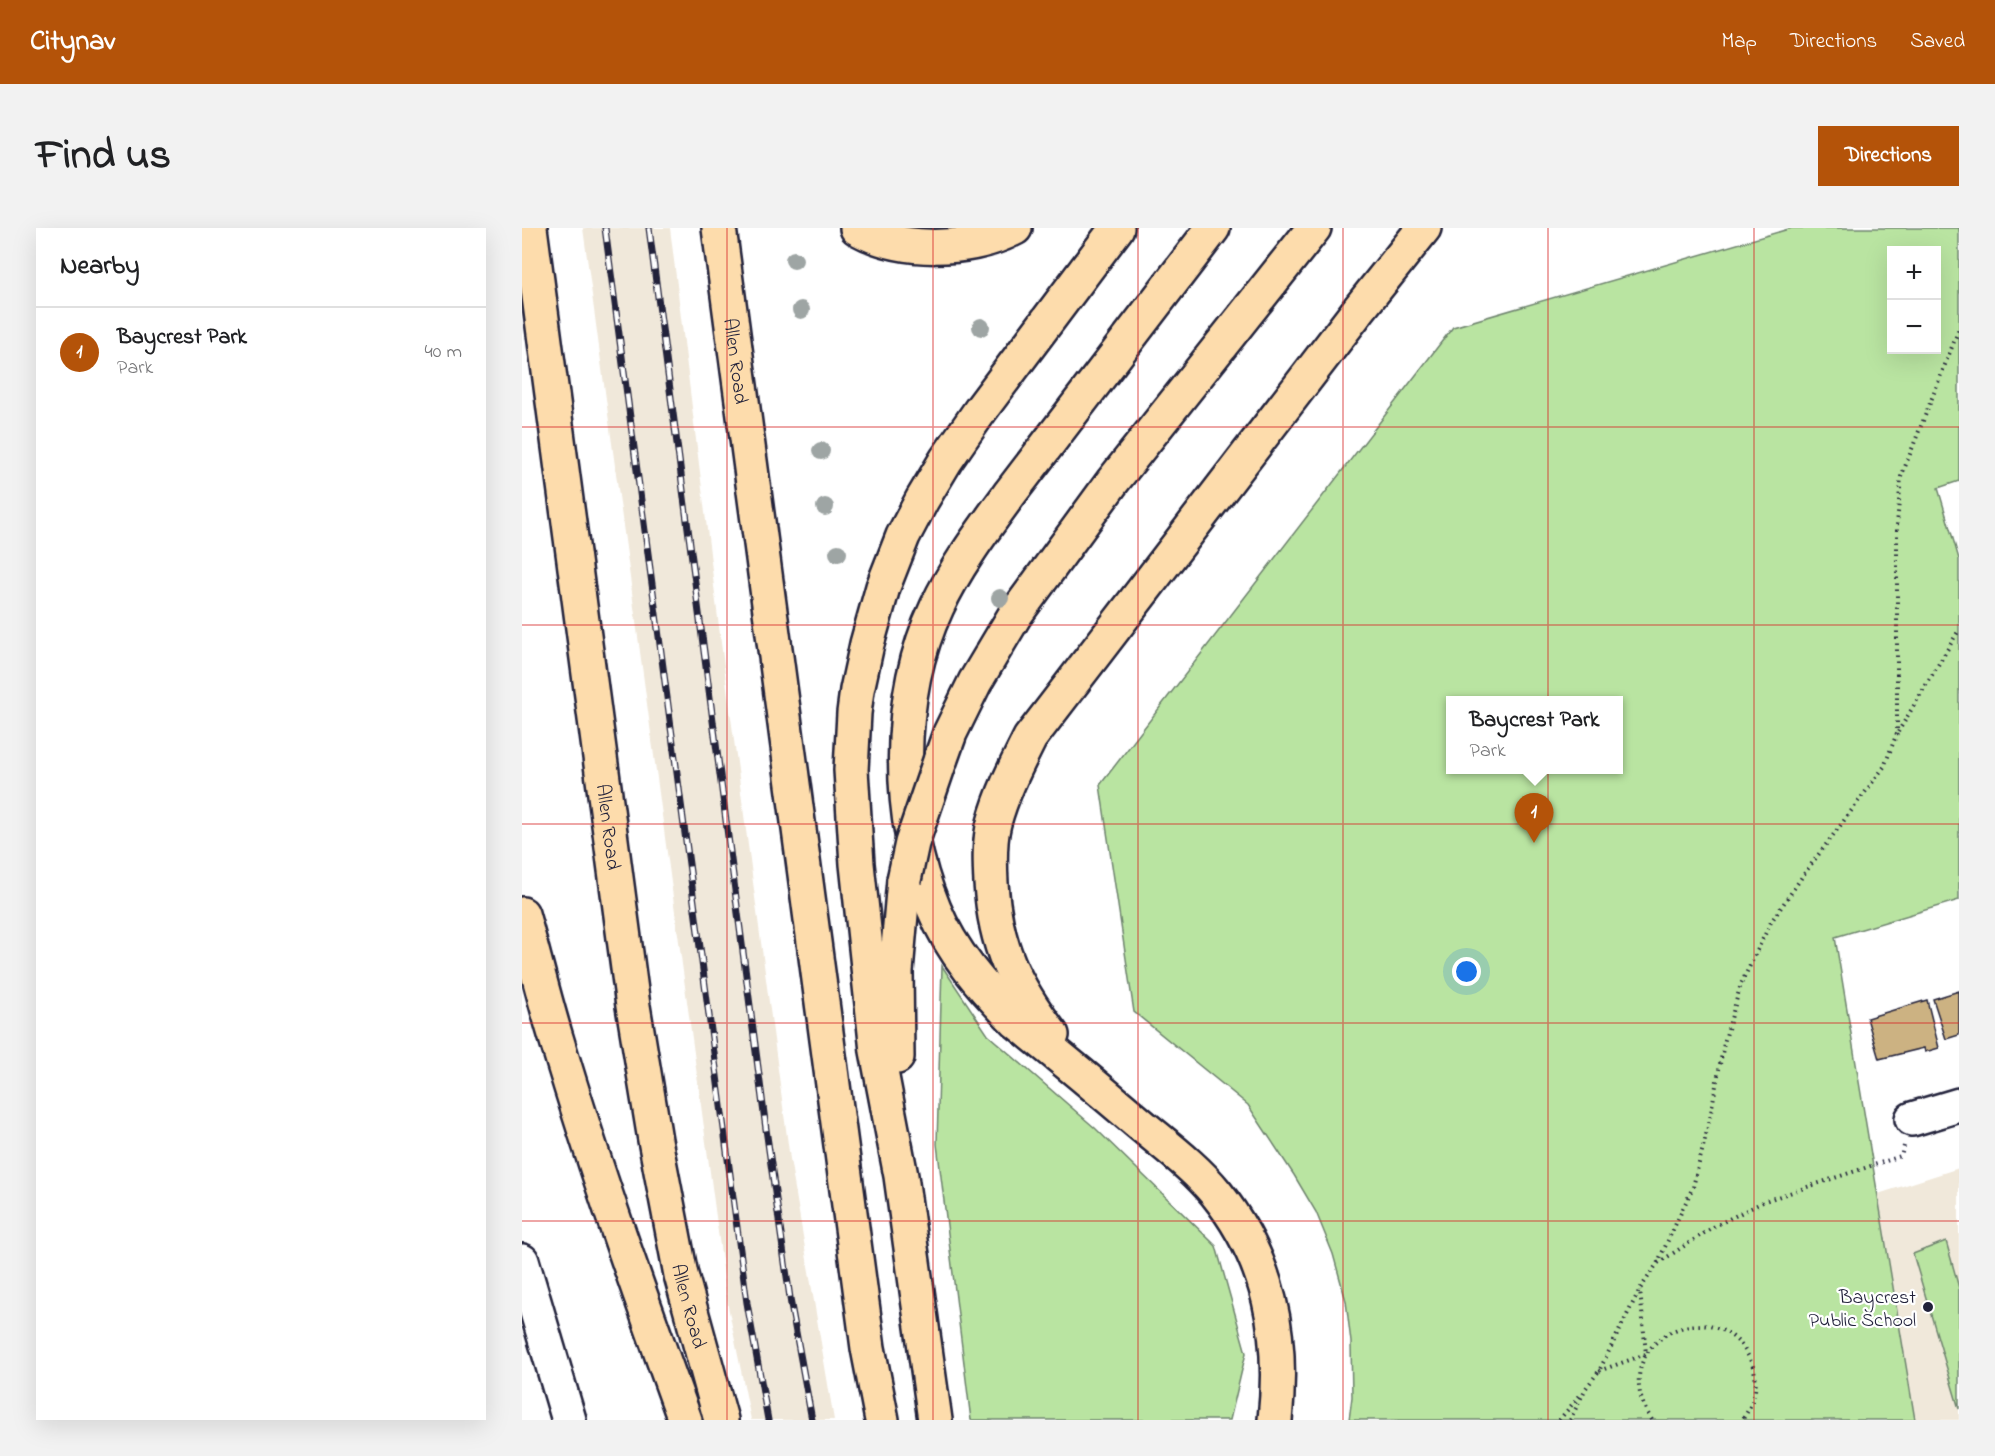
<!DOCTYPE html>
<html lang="en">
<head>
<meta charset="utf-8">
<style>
  :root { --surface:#fff; --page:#f2f2f2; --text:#202124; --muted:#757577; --line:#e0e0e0; --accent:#b45309 }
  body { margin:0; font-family:"Indie Flower",sans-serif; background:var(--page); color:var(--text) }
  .controls { position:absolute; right:18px; top:18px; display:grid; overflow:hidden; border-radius:0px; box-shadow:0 6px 24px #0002 }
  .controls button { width:54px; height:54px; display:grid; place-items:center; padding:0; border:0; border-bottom:2px solid var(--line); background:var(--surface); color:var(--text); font:30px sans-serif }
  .you { position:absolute; left:945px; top:744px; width:21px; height:21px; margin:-15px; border:4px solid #fff; border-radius:50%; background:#1a73e8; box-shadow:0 0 0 9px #1a73e833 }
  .badge { display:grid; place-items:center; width:39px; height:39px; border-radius:50%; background:var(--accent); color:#fff; font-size:20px; font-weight:700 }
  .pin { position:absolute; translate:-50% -50px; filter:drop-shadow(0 2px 3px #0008) }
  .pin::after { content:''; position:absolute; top:32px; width:21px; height:18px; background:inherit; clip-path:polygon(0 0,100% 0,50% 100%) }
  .popup { position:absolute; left:924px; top:468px; width:177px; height:78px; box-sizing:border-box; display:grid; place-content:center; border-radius:0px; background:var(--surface); filter:drop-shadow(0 2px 4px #0005); font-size:20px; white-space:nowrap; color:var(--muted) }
  .popup b { font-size:22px; color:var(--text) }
  .popup::after { content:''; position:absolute; left:50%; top:100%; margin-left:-12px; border:12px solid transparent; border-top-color:var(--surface) }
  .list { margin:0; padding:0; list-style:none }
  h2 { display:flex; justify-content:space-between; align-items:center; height:78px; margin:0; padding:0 24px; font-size:26px }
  h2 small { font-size:20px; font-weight:400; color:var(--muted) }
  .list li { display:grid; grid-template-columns:39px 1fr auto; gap:18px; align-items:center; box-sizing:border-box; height:90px; padding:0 24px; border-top:2px solid var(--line) }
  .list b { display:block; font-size:22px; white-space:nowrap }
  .list p { margin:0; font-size:20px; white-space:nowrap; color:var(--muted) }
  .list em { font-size:20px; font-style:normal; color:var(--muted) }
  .map { position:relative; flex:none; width:1437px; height:1192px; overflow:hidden; border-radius:0px }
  header { display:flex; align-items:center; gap:36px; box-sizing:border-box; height:84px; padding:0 30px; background:var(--accent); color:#fff }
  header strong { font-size:28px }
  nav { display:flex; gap:33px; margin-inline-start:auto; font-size:21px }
  .intro { display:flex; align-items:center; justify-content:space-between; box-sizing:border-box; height:144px; padding:0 36px }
  h1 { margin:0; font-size:42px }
  .button { padding:15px 27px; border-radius:0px; background:var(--accent); color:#fff; font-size:21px; font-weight:700 }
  main { display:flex; gap:36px; padding:0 36px }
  aside { flex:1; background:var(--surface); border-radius:0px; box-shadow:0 6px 24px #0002 }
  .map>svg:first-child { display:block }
  .built { fill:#f0e8da }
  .green { fill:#b9e4a1; stroke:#6e836e; stroke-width:1.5; fill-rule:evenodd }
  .building { fill:#ccb282; stroke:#22223b; stroke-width:1.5 }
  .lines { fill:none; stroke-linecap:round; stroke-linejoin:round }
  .minor-casing { stroke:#22223b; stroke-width:38 }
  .tertiary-casing { stroke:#22223b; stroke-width:38 }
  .motorway-casing { stroke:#22223b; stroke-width:38 }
  .path { stroke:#22223b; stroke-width:4; stroke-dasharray:1.5 4.5; stroke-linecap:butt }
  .minor { stroke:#fff; stroke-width:33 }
  .tertiary { stroke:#fff; stroke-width:33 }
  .motorway { stroke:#fddcac; stroke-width:33 }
  .rail-casing { stroke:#22223b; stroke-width:7 }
  .rail { stroke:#fff; stroke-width:4.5; stroke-dasharray:14; stroke-linecap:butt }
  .motorway-bridge-casing { stroke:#22223b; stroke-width:38; stroke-linecap:butt }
  .motorway-bridge { stroke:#fddcac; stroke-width:33 }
  .tree { fill:#9ea5a4 }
  .grid { fill:none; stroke:#d62828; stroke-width:1.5; stroke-opacity:0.55 }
  .poi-dot { fill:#22223b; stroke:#fff; stroke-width:2 }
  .labels { text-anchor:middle; stroke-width:4.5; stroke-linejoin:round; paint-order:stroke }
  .street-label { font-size:20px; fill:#22223b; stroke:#fff }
  .poi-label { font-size:20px; fill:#22223b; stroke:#fff; text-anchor:end }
</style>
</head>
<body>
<header>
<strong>Citynav</strong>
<nav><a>Map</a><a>Directions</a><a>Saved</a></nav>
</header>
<div class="intro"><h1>Find us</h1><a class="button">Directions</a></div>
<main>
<aside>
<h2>Nearby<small></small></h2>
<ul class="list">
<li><span class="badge">1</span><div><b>Baycrest Park</b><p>Park</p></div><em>40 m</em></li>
</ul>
</aside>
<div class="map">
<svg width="1437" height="1192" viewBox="0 0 1437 1192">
  <rect width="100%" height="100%" fill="#fff"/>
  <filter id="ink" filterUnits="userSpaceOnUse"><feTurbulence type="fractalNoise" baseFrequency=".0167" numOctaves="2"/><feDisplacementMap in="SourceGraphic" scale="12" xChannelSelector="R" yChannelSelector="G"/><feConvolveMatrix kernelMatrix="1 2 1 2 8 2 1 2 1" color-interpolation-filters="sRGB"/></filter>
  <g filter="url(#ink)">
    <!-- built -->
    <path class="built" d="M61 0H148L199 415 268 931 312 1192H229L206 1078Z
      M1437 940V1192H1393L1356 966Z"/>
    <!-- green -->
    <path class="green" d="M1270 0H1437V253L1416 260 1437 331V672L1313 709 1393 1192H827L830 1169 829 1114 824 1073 811 1026 794 984 772 947 726 877 612 784 578 557 931 99ZM1414 22V122H1370V22ZM1096 472V542H928V472Z
      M420 738 466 807 573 900 694 1018 724 1125 708 1192H449L415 916Z
      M1424 1013 1437 1060V1181L1391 1026Z"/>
    <!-- building -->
    <path class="building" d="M1437 763V807L1424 811 1411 771Z
      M1405 772 1417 820 1403 824 1402 820 1357 831 1345 790Z"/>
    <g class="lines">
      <!-- minor casing -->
      <g class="minor-casing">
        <path id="minor" d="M1390 891 1437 877"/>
      </g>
      <!-- tertiary casing -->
      <g class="tertiary-casing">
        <path id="tertiary" d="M0 1033 47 1192"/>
      </g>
      <!-- motorway casing -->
      <g class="motorway-casing">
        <g id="motorway">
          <path id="s1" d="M8 0 111 778 133 912 159 1047 199 1192"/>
          <path id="s2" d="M197 0 346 1120 360 1192"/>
          <path d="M335 0C380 25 447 24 493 0"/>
          <path d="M691 0 489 264C462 301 434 338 415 379 373 468 374 590 412 681 430 725 461 760 495 794 536 827 577 861 617 895 643 917 673 939 694 965 748 1032 762 1108 753 1192"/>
          <path d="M418 533 428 505 453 454 493 387 591 253 792 0"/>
          <path d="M0 686C12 728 22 771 35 813 73 941 118 1067 163 1192"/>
          <path d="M530 807C492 757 473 718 469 655 468 636 467 614 472 595 480 565 494 538 508 510L838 80 902 0"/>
          <path d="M375 829 374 743 382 652"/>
          <path d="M413 1192 379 948 355 823 335 636 329 542 332 485 335 462 345 416 361 359 381 308 400 272 424 232 460 180 595 0"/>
        </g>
      </g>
      <!-- path -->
      <path class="path" d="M1376 504 1437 402
        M1136 1035 1193 998 1243 973 1379 928 1382 918
        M1077 1143 1124 1126 1118 1062
        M1037 1192 1060 1165
        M1048 1192 1064 1160 1077 1143 1118 1061 1135 1036 1171 959 1187 895 1202 815 1219 756 1249 694 1282 646 1362 539 1375 505V297L1379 249 1437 101
        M1130 1192C1077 1114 1198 1055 1230 1136 1238 1156 1232 1175 1220 1192"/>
      <!-- minor -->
      <use href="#minor" class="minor"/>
      <!-- tertiary -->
      <use href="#tertiary" class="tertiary"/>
      <!-- motorway -->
      <use href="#motorway" class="motorway"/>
      <!-- rail casing -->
      <g class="rail-casing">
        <path id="rail" d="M83 0 225 1075 246 1192
          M127 0 244 901 269 1077 290 1192"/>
      </g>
      <!-- rail -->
      <use href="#rail" class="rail"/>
      <!-- motorway-bridge casing -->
      <g class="motorway-bridge-casing">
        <path id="motorway-bridge" d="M382 652 390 615 418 533"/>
      </g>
      <!-- motorway-bridge -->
      <use href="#motorway-bridge" class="motorway-bridge"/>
    </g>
    <!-- trees -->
    <g class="tree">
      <circle cx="272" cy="32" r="9"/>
      <circle cx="279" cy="82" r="9"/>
      <circle cx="459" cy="99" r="9"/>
      <circle cx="299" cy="223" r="9"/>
      <circle cx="303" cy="279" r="9"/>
      <circle cx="316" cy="325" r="9"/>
      <circle cx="478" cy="370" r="9"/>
    </g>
  </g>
  <!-- grid -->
  <path class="grid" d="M205 0V1192M411 0V1192M616 0V1192M821 0V1192M1026 0V1192M1232 0V1192M0 199H1437M0 397H1437M0 596H1437M0 795H1437M0 993H1437"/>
  <!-- markers -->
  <circle class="poi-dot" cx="1406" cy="1079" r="6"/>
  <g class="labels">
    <!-- street labels -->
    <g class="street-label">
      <text dy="7" stroke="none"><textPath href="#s2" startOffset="134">Allen Road</textPath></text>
      <text dy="7" stroke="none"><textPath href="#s1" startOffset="604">Allen Road</textPath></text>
      <text dy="7" stroke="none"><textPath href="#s1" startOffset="1090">Allen Road</textPath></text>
    </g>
    <!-- poi labels -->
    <g class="poi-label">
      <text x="1394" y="1075">Baycrest<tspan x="1394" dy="23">Public School</tspan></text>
    </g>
  </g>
</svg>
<div class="controls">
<button>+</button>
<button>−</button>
</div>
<div class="you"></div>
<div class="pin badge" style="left:1012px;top:615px">1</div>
<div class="popup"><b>Baycrest Park</b>Park</div>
</div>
</main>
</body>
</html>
